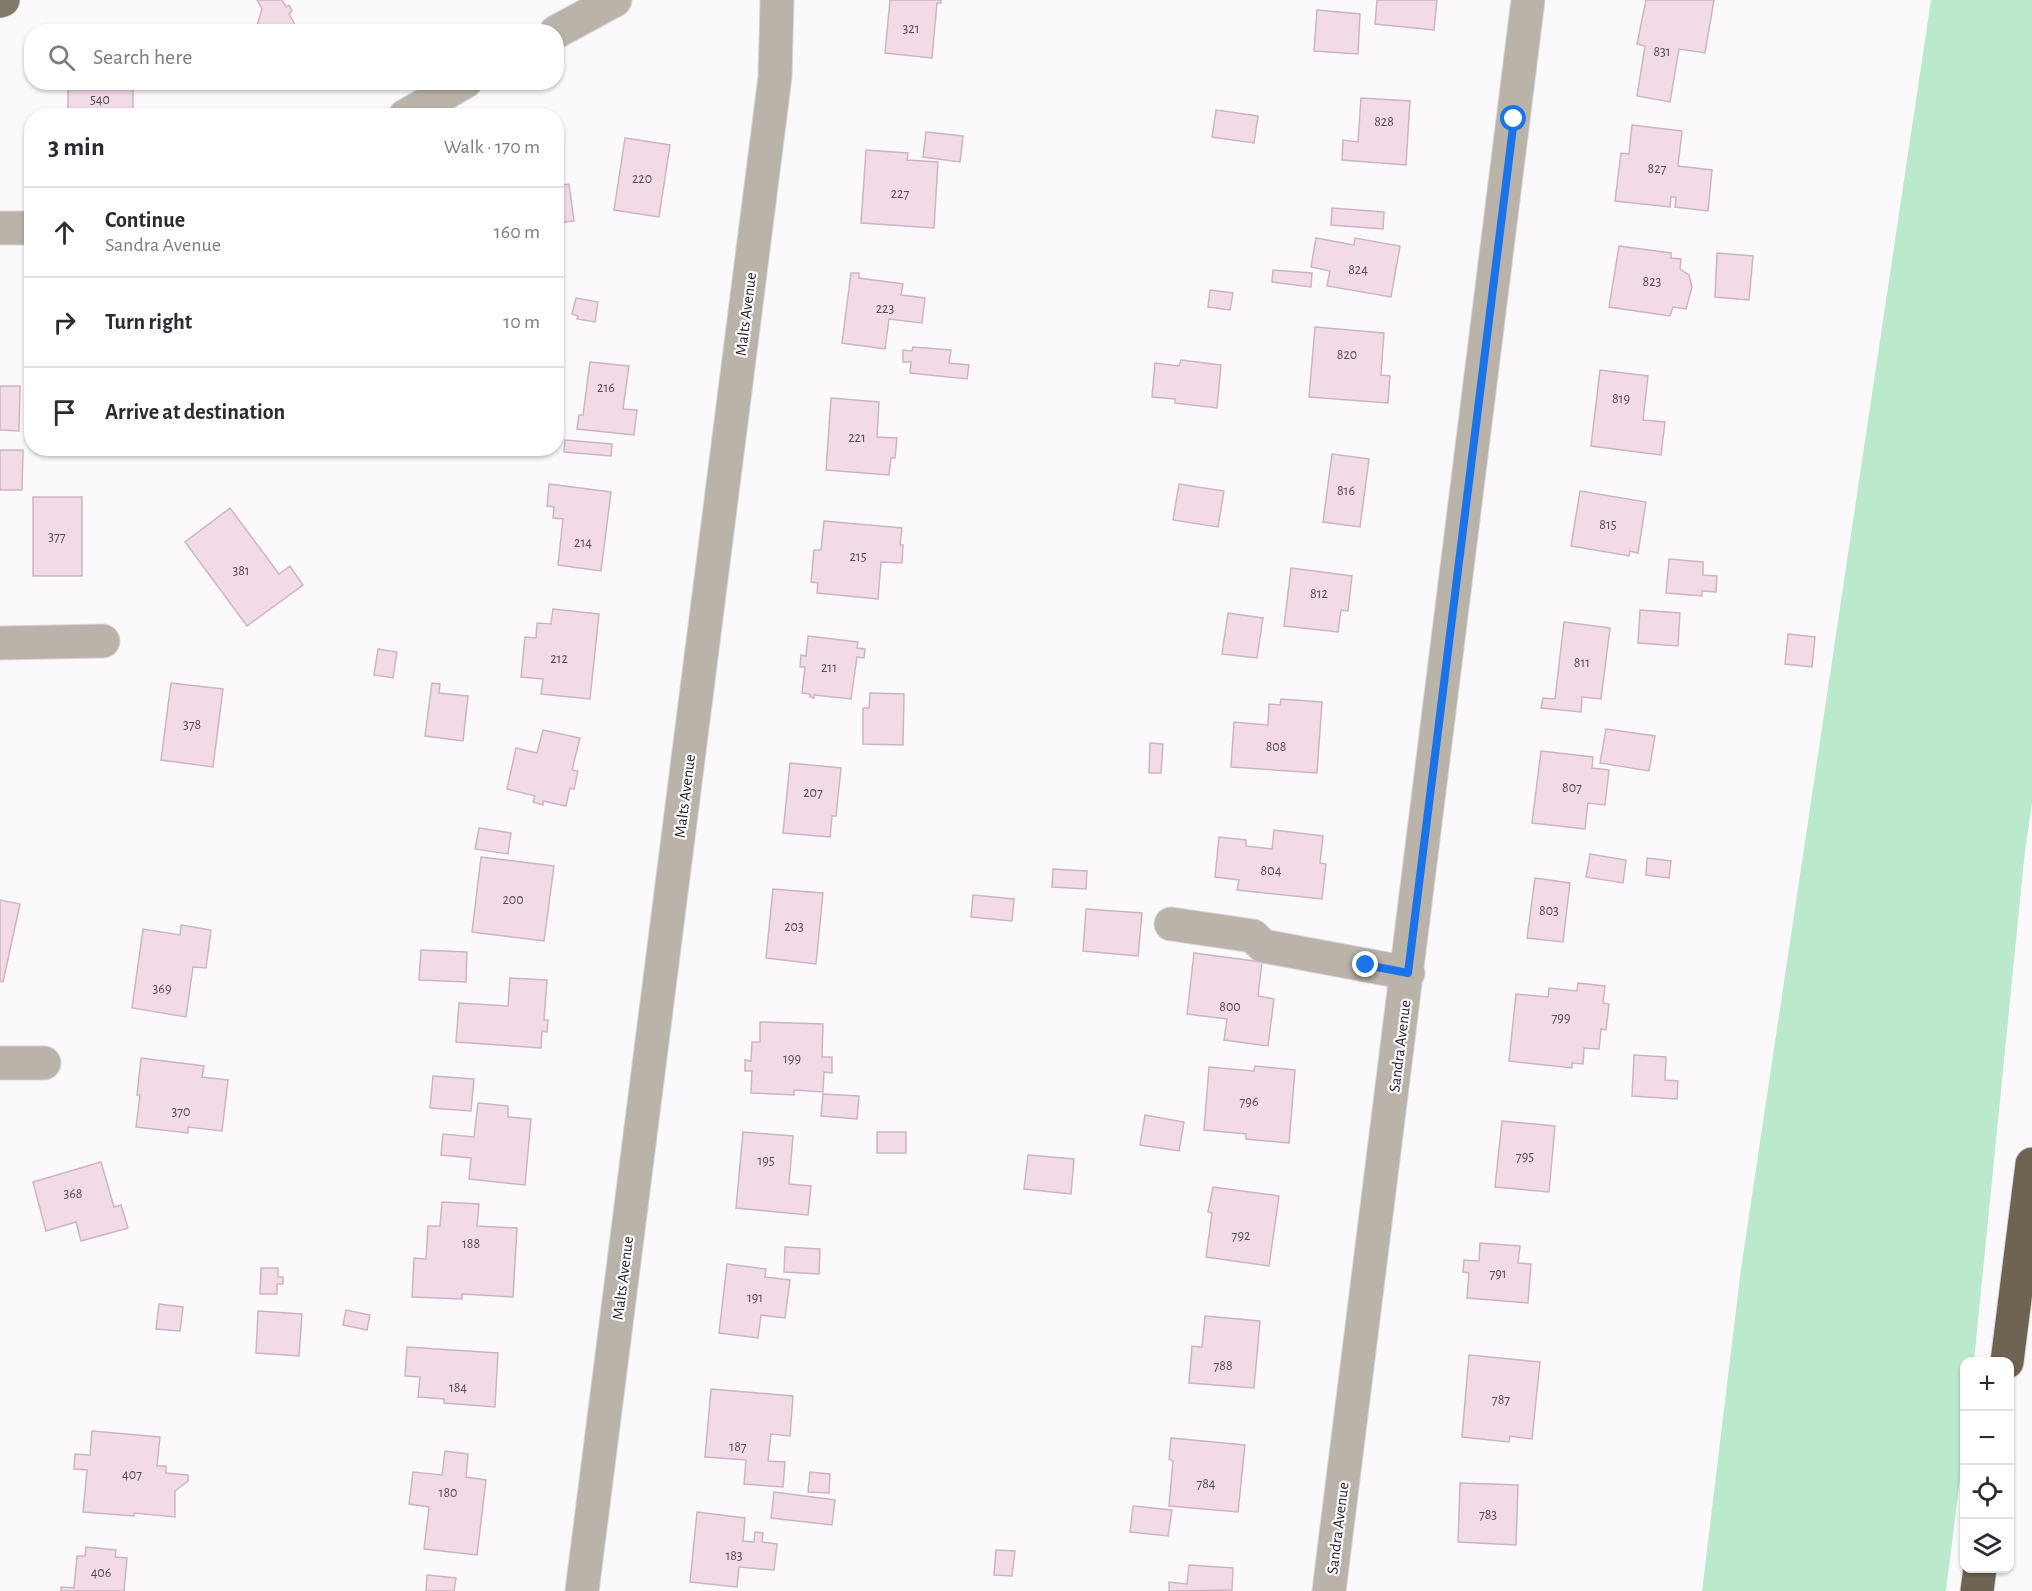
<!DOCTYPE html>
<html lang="en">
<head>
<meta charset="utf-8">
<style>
  :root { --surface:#fff; --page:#f7f7f7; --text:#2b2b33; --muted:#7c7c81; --line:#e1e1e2 }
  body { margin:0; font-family:"Alegreya Sans",sans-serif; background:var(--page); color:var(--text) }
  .controls { position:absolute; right:18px; bottom:18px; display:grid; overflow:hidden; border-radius:12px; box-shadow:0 2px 4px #0004 }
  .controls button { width:54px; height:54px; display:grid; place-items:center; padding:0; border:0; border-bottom:2px solid var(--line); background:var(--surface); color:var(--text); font:30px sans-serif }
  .stop { position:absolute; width:18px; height:18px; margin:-14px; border:4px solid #1a73e8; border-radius:50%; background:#fff }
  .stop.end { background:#1a73e8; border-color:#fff; box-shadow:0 2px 6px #0008 }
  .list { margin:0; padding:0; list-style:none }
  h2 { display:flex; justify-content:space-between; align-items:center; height:78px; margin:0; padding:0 24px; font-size:26px }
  h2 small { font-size:20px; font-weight:400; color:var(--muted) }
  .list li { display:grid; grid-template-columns:39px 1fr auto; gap:18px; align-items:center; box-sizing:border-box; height:90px; padding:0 24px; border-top:2px solid var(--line) }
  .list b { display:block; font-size:22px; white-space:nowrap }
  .list p { margin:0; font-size:20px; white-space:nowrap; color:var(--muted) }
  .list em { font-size:20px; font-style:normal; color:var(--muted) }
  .icon { flex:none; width:33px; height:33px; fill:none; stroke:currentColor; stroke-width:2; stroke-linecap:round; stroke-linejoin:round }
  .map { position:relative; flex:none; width:2032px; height:1591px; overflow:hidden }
  .search { position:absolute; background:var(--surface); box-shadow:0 2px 4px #0004; left:24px; top:24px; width:540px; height:66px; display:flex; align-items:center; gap:15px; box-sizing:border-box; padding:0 21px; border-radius:24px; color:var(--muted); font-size:22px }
  .panel { position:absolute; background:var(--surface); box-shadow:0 2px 4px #0004; left:24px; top:108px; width:540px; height:348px; border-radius:24px }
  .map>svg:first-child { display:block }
  .green { fill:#bae9cc }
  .building { fill:#f2dae7; stroke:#ccb5c2; stroke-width:1.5 }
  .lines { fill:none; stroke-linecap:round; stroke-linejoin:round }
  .minor-casing { stroke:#d9d6da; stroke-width:35 }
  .major-casing { stroke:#d9d6da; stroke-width:35 }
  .highway-casing { stroke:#d9d6da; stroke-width:35 }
  .minor { stroke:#b9b3aa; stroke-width:33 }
  .major { stroke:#827868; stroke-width:33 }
  .highway { stroke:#6f6351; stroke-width:33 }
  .route { stroke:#1a73e8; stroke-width:8 }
  .labels { text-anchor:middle; stroke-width:4.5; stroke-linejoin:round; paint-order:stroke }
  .number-label { font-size:14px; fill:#564c54 }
  .street-label { font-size:16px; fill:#221c23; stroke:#fcf9fd }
</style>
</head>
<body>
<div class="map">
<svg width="2032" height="1591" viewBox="0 0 2032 1591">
  <rect width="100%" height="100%" fill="#fcf9fd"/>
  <!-- green -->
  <path class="green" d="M1931 0H2032V802L2024 860 1974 1361 1964 1362V1446L1946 1591H1702L1741 1269Z"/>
  <!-- building -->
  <path class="building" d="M257 0H282L286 7 289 5 292 11 289 14 299 32H255L262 9Z
    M890 0H941V3H937L932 58 885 53Z
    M1377 0H1437L1434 30 1375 24Z
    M1646 0H1714L1705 53 1679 49 1670 102 1637 96 1645 46 1637 44Z
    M1317 10 1360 14 1358 54 1314 51Z
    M68 82H133V116H68Z
    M1361 98 1410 101 1406 165 1342 160 1343 140 1358 142Z
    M1216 110 1258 116 1254 143 1212 137Z
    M1632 125 1682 131 1678 166 1712 170 1708 211 1675 207 1676 197H1671L1670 207 1615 201 1621 153 1629 154Z
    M926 132 963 136 960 162 923 157Z
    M625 138 670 145 659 217 614 210Z
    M866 150 908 153 907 160 938 162 934 228 861 223Z
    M569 184 574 221 556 223V186Z
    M1332 208 1384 212 1383 229 1331 225Z
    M1316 238 1354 245 1355 238 1400 246 1391 297 1327 286 1330 271 1311 267Z
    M1619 246 1671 253V258L1681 259 1680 269 1689 275 1692 287 1686 309 1673 307 1670 316 1609 307Z
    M1717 253 1753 256 1749 300 1715 297Z
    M1273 270 1312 273 1311 287 1272 282Z
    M851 273H859V278L903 284 901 295 925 298 922 323 889 319 885 349 842 343Z
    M1210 290 1233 293 1230 310 1208 307Z
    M576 298 598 302 595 322 577 319 578 316 572 314Z
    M1315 327 1384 333 1381 375 1390 376 1388 403 1309 397Z
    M913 347 951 350 949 363 969 365 967 379 910 373 911 362H903V350L912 351Z
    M1181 360 1221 365 1217 408 1175 403V399L1152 397 1155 363 1179 366Z
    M590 362 629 366 623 409 637 410 634 435 577 429 579 415H583Z
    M1600 370 1648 376 1643 420 1665 422 1661 455 1591 446Z
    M0 386H20L19 431 0 430Z
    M831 398 879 402 877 437 897 438 895 458H891L889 475 826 470Z
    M565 440 612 444 611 456 564 452Z
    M0 450H23L22 490H0Z
    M1332 454 1369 459 1360 527 1323 522Z
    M549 484 611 492 601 571 558 565 563 519 553 518 554 507 547 506Z
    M1179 484 1224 491 1218 527 1173 520Z
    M1580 491 1646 502 1638 553 1630 551 1629 556 1571 546Z
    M33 497H82V576H33Z
    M230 508 279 574 290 566 303 585 247 626 185 542Z
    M824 521 902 528 900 545H903L902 563 881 562 878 599 817 593 818 583 811 582 814 550H821Z
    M1669 559 1703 562V575L1717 576 1716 592 1702 591V596L1666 593Z
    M1291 568 1352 576 1348 611 1341 610 1338 632 1284 626Z
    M553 609 599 614 590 699 541 694 543 679 521 677 525 637 536 638 537 623 551 624Z
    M1640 610 1680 613 1678 646 1638 643Z
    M1228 613 1263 618 1257 658 1222 654Z
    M1564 622 1610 628 1601 699 1582 697 1581 712 1541 708 1543 698 1555 699Z
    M1788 634 1815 637 1812 667 1785 664Z
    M808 636 858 642 857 648 865 649 864 658 857 657 851 699 814 695V698L810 697V694L802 693 805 667H800L801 655 806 656Z
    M378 649 397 652 393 678 374 675Z
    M171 683 223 689 213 767 161 760Z
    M432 683 440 684 439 693 468 696 463 741 425 736Z
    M870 693 904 694 903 745 863 744V708H869Z
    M1281 699 1322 702 1317 773 1231 767 1234 722 1268 725 1269 704 1280 705Z
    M1606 729 1655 736 1649 771 1600 763Z
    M543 730 580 738 572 770 578 771 574 789 570 788 566 806 543 801V805L533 802 535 796 507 789 516 748 537 753Z
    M1150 743 1163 744 1161 773H1149Z
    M1541 751 1593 757 1592 768 1609 770 1605 805 1588 803 1585 829 1532 823Z
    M790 763 841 768 836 816H832L830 837 783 833Z
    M479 828 511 833 508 854 475 849Z
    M1274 830 1323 836 1320 863 1326 864 1322 899 1237 890 1239 880 1215 877 1219 837 1246 840V846L1272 849Z
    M1590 854 1626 860 1623 883 1586 877Z
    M481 857 554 866 544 941 472 932Z
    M1647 858 1671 861 1669 878 1646 875Z
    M1053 869 1087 871 1086 889 1052 887Z
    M1535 878 1570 883 1563 942 1527 938Z
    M773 889 823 893 816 964 766 958Z
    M973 895 1014 899 1012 921 971 917Z
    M0 900 20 904 3 982 0 981Z
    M1086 909 1142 913 1138 956 1083 951Z
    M181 925 211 930 206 968 193 967 186 1017 132 1008 143 929 180 935Z
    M421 950 467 952 466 982 419 980Z
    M1194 953 1262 962 1258 996 1274 999 1268 1046 1224 1040 1227 1019 1187 1014Z
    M510 978 547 980 544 1020H548L547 1032 542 1031 541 1048 456 1042 459 1003 508 1006Z
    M1578 983 1605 986 1603 1003 1609 1004 1606 1030 1601 1029 1599 1049 1584 1048 1583 1064 1572 1063V1068L1509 1061 1516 994 1548 997 1549 988 1577 991Z
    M760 1022 823 1024 822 1057H832V1073L824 1072 823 1092 794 1090V1095L751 1093 752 1071H745V1060L751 1061 752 1042H760Z
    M1634 1055 1666 1057 1665 1080 1678 1081 1677 1099 1632 1096Z
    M141 1058 204 1066 202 1077 228 1080 222 1131 188 1127V1133L136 1127 140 1095H137Z
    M1255 1066 1295 1070 1289 1143 1246 1139V1134L1204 1130 1209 1067 1254 1071Z
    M433 1076 474 1079 471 1111 430 1108Z
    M823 1094 859 1096 857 1119 821 1116Z
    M478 1103 508 1106V1117L531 1119 525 1185 469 1179 471 1158 441 1155 443 1134 474 1137Z
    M1145 1115 1184 1122 1179 1151 1140 1145Z
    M1502 1121 1555 1126 1549 1192 1495 1187Z
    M743 1132 793 1136 789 1184 811 1186 808 1215 736 1208Z
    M877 1132H906V1153H877Z
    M1028 1155 1074 1159 1071 1194 1024 1189Z
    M101 1162 114 1207 121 1205 128 1228 81 1241 76 1222 46 1231 33 1182Z
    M1213 1187 1279 1196 1269 1266 1206 1257 1212 1213 1208 1212Z
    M442 1202 479 1204 477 1226 517 1228 513 1297 462 1294V1299L412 1297 414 1258 426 1259 428 1226H440Z
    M1480 1243 1520 1246 1518 1263 1531 1264 1528 1303 1467 1298 1469 1273 1463 1272 1464 1260 1479 1261Z
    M785 1247 820 1249 819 1274 784 1272Z
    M727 1264 766 1269 765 1277 790 1280 785 1318 761 1315 758 1338 719 1333Z
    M261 1268H278V1277H283V1284H277V1294H260Z
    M159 1304 183 1307 180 1331 156 1329Z
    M346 1310 370 1315 367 1330 343 1325Z
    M258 1311 302 1314 299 1356 256 1353Z
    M1205 1316 1260 1321 1254 1388 1189 1383 1192 1346 1202 1347Z
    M407 1347 498 1353 495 1407 444 1403V1399L418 1397 420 1377 405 1376Z
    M1469 1355 1540 1362 1532 1439 1510 1436 1509 1442 1462 1437Z
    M711 1389 793 1396 790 1436 771 1434 768 1461 785 1462 783 1487 744 1484 746 1460 705 1457Z
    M92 1431 160 1437 157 1466H166V1473L188 1475V1481L175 1491V1517L134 1513V1516L83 1512 87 1470 74 1469 75 1454 90 1455Z
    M1171 1438 1245 1445 1238 1512 1169 1506 1173 1461 1169 1459Z
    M445 1451 468 1454 466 1477 486 1480 477 1555 424 1549 429 1507 409 1504 413 1472 442 1475Z
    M810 1472 830 1474 829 1493 808 1492Z
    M1460 1483 1518 1485 1516 1545 1458 1542Z
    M774 1492 835 1500 832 1525 771 1518Z
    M1133 1506 1172 1510 1168 1536 1130 1532Z
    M697 1512 745 1518 743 1541 754 1542 755 1532 763 1533 762 1542 777 1544 774 1570 739 1567 737 1587 690 1582Z
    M86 1547 116 1550 115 1557 127 1558 124 1591H61V1587L74 1588 77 1556H85Z
    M996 1550 1015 1551 1012 1576 994 1575Z
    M1189 1565 1233 1568 1232 1590 1169 1591V1582L1187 1584Z
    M427 1575 456 1578 454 1591H426Z"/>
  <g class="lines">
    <!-- minor casing -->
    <g class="minor-casing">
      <path id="minor" d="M556 32 615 0
        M405 116 465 82
        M0 228H32
        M0 643 103 641
        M1171 924 1253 936 1263 946 1408 973
        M0 1063H44
        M582 1591 775 77 777 0
        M1329 1591 1528 0"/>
    </g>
    <!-- major casing -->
    <g class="major-casing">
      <path id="major" d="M0 1 3 0"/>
    </g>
    <!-- highway casing -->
    <g class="highway-casing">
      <path id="highway" d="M2007 1362 2032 1164
        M1977 1591 1980 1568"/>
    </g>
    <!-- minor -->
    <use href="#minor" class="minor"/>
    <!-- major -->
    <use href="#major" class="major"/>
    <!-- highway -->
    <use href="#highway" class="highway"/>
  </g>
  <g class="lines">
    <!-- route -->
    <path class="route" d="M1366 965 1408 973 1514 119"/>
  </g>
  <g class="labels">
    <!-- number labels -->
    <g class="number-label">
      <text x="911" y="33">321</text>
      <text x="1662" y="56">831</text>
      <text x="100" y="104">540</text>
      <text x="1384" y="126">828</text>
      <text x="1657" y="173">827</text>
      <text x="642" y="183">220</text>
      <text x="900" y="198">227</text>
      <text x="1358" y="274">824</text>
      <text x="1652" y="286">823</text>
      <text x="885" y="313">223</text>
      <text x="1347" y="359">820</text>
      <text x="606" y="392">216</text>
      <text x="1621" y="403">819</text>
      <text x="857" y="442">221</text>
      <text x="1346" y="495">816</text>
      <text x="1608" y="529">815</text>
      <text x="57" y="541">377</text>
      <text x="583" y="547">214</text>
      <text x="858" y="561">215</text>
      <text x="241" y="575">381</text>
      <text x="1319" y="598">812</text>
      <text x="559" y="663">212</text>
      <text x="1582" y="667">811</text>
      <text x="829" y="672">211</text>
      <text x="192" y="729">378</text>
      <text x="1276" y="751">808</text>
      <text x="1572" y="792">807</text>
      <text x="813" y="797">207</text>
      <text x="1271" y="875">804</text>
      <text x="513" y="904">200</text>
      <text x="1549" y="915">803</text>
      <text x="794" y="931">203</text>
      <text x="162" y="993">369</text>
      <text x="1230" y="1011">800</text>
      <text x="1561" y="1022">799</text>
      <text x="792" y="1063">199</text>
      <text x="1249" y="1106">796</text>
      <text x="181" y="1116">370</text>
      <text x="1525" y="1161">795</text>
      <text x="766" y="1165">195</text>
      <text x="73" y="1198">368</text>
      <text x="1241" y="1240">792</text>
      <text x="471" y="1248">188</text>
      <text x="1498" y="1278">791</text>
      <text x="755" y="1302">191</text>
      <text x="1223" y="1370">788</text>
      <text x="458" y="1392">184</text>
      <text x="1501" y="1404">787</text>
      <text x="738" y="1451">187</text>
      <text x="132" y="1479">407</text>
      <text x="1206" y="1488">784</text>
      <text x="448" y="1497">180</text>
      <text x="1488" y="1519">783</text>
      <text x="734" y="1560">183</text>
      <text x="101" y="1577">406</text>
    </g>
    <!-- street labels -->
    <g class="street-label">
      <text transform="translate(745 314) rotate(-83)" y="6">Malts Avenue</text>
      <text transform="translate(684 796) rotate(-83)" y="6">Malts Avenue</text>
      <text transform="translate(1399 1046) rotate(-83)" y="6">Sandra Avenue</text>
      <text transform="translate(622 1278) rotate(-83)" y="6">Malts Avenue</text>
      <text transform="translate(1337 1528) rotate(-83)" y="6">Sandra Avenue</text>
    </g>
  </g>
</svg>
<div class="controls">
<button>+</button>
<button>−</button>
<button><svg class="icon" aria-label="locate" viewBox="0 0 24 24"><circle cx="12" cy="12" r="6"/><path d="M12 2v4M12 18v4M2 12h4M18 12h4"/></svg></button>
<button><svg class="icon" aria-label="layers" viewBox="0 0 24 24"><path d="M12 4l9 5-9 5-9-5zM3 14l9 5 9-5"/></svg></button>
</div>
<div class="stop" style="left:1514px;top:119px"></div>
<div class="stop end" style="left:1366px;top:965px"></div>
<div class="search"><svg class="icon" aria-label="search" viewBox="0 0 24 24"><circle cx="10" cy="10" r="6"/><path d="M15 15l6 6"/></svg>Search here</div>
<section class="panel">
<h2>3 min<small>Walk · 170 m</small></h2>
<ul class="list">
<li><svg class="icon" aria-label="ahead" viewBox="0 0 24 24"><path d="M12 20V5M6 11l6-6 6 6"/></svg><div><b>Continue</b><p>Sandra Avenue</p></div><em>160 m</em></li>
<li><svg class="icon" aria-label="right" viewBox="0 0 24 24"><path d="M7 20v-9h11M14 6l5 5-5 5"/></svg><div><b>Turn right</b></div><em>10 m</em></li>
<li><svg class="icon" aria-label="arrive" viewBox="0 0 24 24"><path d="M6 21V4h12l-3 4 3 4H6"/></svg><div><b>Arrive at destination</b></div></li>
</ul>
</section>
</div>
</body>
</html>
